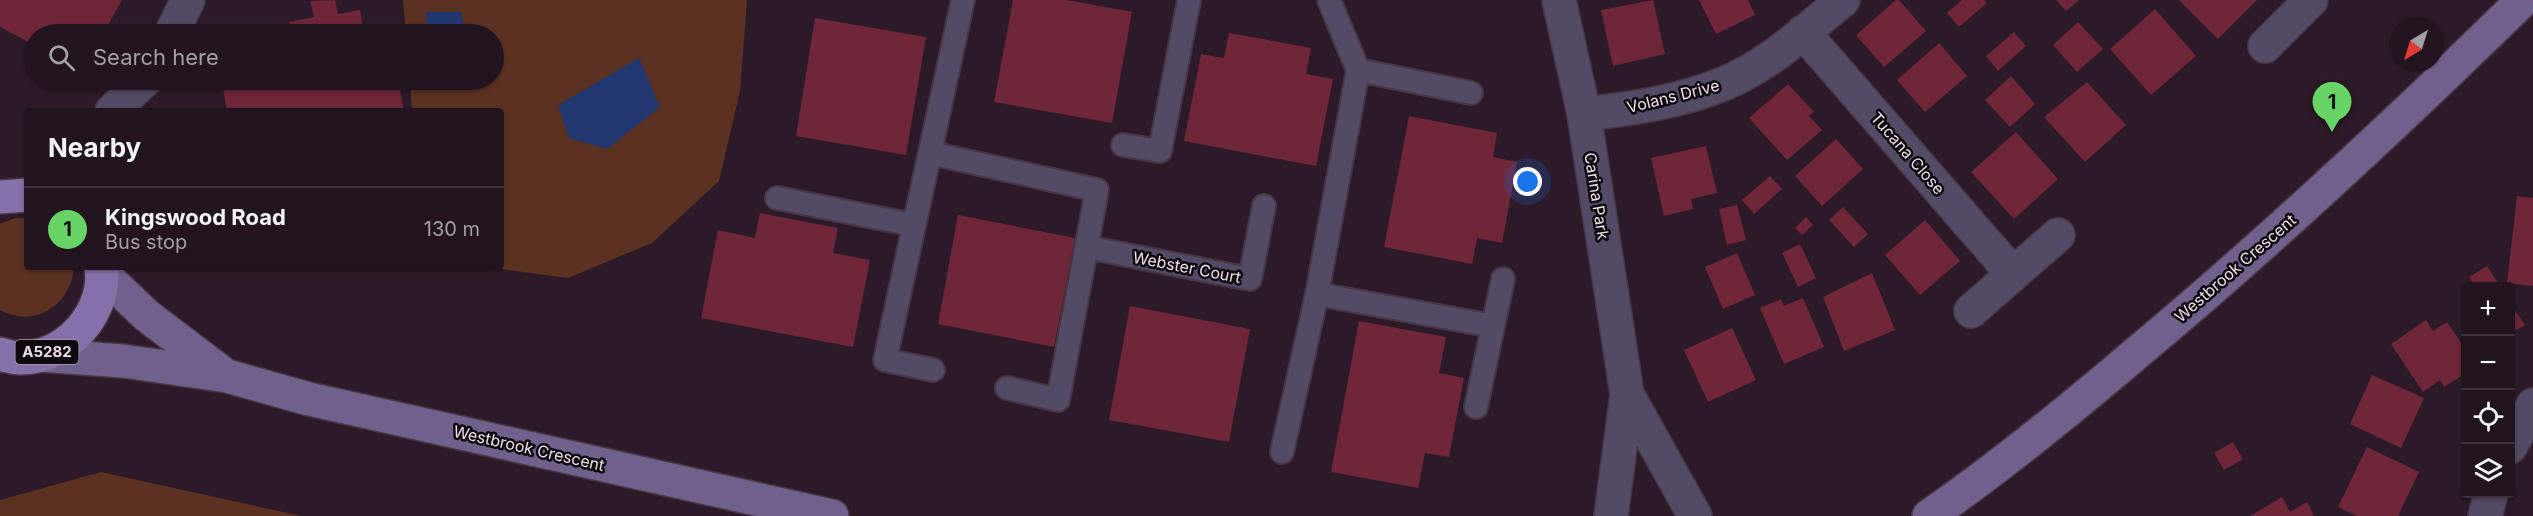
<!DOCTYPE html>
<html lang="en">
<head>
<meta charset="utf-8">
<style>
  :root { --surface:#21141e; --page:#291d27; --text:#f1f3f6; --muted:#a29ea4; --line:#3e333c; --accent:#68d465 }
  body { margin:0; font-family:Inter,sans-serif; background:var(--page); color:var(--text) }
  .controls { position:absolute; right:18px; bottom:18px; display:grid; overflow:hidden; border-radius:6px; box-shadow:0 2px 4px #0004 }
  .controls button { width:54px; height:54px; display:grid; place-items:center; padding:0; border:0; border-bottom:2px solid var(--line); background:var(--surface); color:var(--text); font:30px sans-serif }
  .compass { position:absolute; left:2389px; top:18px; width:54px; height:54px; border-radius:50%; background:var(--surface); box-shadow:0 2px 4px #0004; rotate:218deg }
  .you { position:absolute; left:1528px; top:182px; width:21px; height:21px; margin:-15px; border:4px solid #fff; border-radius:50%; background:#1a73e8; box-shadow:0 0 0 9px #1a73e833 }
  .badge { display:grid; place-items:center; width:39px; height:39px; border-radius:50%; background:var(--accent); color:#111; font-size:20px; font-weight:700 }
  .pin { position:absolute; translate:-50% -50px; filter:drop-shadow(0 2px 3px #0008) }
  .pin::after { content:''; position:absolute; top:32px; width:21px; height:18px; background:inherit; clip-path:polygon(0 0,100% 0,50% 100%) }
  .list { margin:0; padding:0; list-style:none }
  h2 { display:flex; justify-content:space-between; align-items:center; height:78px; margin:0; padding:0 24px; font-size:26px }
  h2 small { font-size:20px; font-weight:400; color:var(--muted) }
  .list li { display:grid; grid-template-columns:39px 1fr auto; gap:18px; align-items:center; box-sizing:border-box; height:84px; padding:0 24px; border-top:2px solid var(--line) }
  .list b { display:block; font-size:22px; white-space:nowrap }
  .list p { margin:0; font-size:20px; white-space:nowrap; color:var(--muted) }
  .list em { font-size:20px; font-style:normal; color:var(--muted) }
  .icon { flex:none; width:33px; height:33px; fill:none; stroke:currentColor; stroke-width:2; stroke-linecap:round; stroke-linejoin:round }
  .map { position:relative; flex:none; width:2533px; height:516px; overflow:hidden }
  .search { position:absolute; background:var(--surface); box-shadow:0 2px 4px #0004; left:24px; top:24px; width:480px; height:66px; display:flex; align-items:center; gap:15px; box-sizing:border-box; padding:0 21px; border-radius:33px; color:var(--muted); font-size:22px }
  .panel { position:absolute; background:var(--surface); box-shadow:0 2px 4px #0004; left:24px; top:108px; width:480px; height:162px; border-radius:6px }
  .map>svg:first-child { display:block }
  .green { fill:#5b3121 }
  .water { fill:#223770 }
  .building { fill:#6e2638 }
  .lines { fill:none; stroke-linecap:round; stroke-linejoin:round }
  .lane-casing { stroke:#473643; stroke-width:26 }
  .street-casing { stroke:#473643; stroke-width:36 }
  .secondary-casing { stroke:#473643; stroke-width:36 }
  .primary-casing { stroke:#473643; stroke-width:36 }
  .lane { stroke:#534a65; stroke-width:22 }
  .street { stroke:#534a65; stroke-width:33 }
  .secondary { stroke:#70608c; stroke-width:33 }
  .primary { stroke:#8571a9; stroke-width:33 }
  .labels { text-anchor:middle; stroke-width:5; stroke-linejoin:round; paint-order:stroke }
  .shield { fill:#0f080e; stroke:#aa9ea7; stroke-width:1.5 }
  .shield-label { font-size:15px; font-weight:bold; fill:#ecdfe9 }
  .street-label { font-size:16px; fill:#ecdfe9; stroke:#0f080e }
</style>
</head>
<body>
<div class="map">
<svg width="2533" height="516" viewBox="0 0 2533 516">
  <rect width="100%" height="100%" fill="#2c1a28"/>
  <!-- green -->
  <path class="green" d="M403 0H747L740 91 719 181 652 243 568 278 486 267H501V111H412L410 80H494V34H406Z
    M15 218H27V267H74C71 305 35 329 0 310V224Z
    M101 472 301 516H0V500Z"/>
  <!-- water -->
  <path class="water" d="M426 12H461L466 34H427Z
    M639 58 660 107 607 149 569 138 558 105Z"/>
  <!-- building -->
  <path class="building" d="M0 0H122L103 34H34V45L0 27Z
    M335 0 338 14 360 10 364 34H292L289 22 314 17 310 1Z
    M1013 0H1067L1132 12 1112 123 994 102Z
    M1653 0 1665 54 1613 66 1601 10Z
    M1699 0H1748L1755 15 1716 34Z
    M1896 0H1899L1926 31 1884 67 1856 35Z
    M1962 0H1984L1987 3 1959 27 1947 13Z
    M2056 0H2079L2066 11Z
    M2179 0H2257L2218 39Z
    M2155 9 2196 56 2151 95 2110 49Z
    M815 18 926 37 906 155 796 136Z
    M2078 22 2103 49 2077 72 2053 45Z
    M2014 32 2026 46 1998 71 1986 56Z
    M1229 33 1311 48 1306 74 1333 79 1316 166 1184 141 1201 54 1224 58Z
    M1939 43 1967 76 1925 112 1897 80Z
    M2011 76 2035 104 2010 127 1985 100Z
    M238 80H398L404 111H227L222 82Z
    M2087 82 2126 125 2085 162 2044 117Z
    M1788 84 1814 112 1809 116 1822 130 1787 160 1749 118Z
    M1409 116 1497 133 1493 157 1517 162 1502 243 1477 238 1472 264 1384 247Z
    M2016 132 2058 179 2014 219 1971 172Z
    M1836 139 1863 169 1822 206 1795 176Z
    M1706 146 1717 193 1691 199 1693 209 1664 216 1651 158Z
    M1770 176 1782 189 1754 214 1742 200Z
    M2517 196 2533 198V286L2507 283Z
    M1737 205 1746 240 1727 245 1719 209Z
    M1843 207 1868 234 1854 247 1829 220Z
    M760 213 838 228 833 253 870 260 853 347 701 318 718 230 755 238Z
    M958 215 1075 238 1054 347 938 324Z
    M1806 217 1813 225 1802 235 1795 228Z
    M1925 220 1960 261 1920 295 1885 255Z
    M1800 244 1816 278 1798 287 1782 253Z
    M1737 253 1755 295 1723 309 1705 267Z
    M2487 266 2500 286H2475L2469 277Z
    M1872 273 1895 330 1844 351 1823 297Z
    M1803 298 1824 347 1784 364 1760 308 1781 299 1784 306Z
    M2510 303 2525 325 2510 334Z
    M1130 306 1250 329 1229 442 1109 420Z
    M2426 320 2433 331 2447 322 2466 350V373L2444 387 2440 380 2423 392 2391 344Z
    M1359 321 1446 337 1439 373 1464 378 1449 457 1425 453 1418 488 1331 472Z
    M1732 328 1756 380 1708 402 1684 350Z
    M2372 375 2424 398 2401 448 2350 424Z
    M2233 442 2243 459 2224 470 2214 453Z
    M2367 447 2419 472 2398 516H2357L2338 507Z
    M2282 497 2290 512 2307 502 2314 516H2250Z"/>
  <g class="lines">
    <!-- lane casing -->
    <g class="lane-casing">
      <path id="lane" d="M1358 70 1471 93
        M1123 145 1160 151 1189 0
        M930 153 1097 190 1058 400 1007 388
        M777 198 914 225
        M1086 247 1250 279 1264 206
        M1317 294 1493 326
        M933 370 885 360 963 0
        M1476 407 1503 279
        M1282 452 1317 294 1358 70 1329 0"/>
    </g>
    <!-- street casing -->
    <g class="street-casing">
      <path id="street" d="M1559 0 1584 114 1627 394 1611 516
        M1803 32 2013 274
        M171 34 188 0
        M2265 46 2311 0
        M112 111 145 80
        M1584 114C1631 109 1679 102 1723 84 1768 66 1806 30 1843 0
        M1971 311 2058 235
        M1627 394 1695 516
        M2510 447 2533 405
        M2485 516 2491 494"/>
    </g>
    <!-- secondary casing -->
    <g class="secondary-casing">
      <path id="secondary" d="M102 273 146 315 221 372
        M40 355 123 361 227 376 309 399 832 516
        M1929 516C2003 465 2071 409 2139 351 2272 240 2399 121 2523 0"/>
    </g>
    <!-- primary casing -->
    <g class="primary-casing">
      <path id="primary" d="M0 197 27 195
        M0 354C52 373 109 319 101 267"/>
    </g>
    <!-- lane -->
    <use href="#lane" class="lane"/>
    <!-- street -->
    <use href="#street" class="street"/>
    <!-- secondary -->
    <use href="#secondary" class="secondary"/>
    <!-- primary -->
    <use href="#primary" class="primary"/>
  </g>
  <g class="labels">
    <!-- shield labels -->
    <rect class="shield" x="15.5" y="340" width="63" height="24" rx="4.5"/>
    <g class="shield-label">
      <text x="47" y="357">A5282</text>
    </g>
    <!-- street labels -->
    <g class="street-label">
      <text transform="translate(1673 96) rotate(-14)" y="6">Volans Drive</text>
      <text transform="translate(1908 153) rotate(49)" y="6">Tucana Close</text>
      <text transform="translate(1597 196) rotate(81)" y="6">Carina Park</text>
      <text transform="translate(1187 267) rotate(11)" y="6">Webster Court</text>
      <text transform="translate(2235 268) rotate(-41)" y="6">Westbrook Crescent</text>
      <text transform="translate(529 448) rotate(13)" y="6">Westbrook Crescent</text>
    </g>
  </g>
</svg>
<div class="controls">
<button>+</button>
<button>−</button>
<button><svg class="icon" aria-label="locate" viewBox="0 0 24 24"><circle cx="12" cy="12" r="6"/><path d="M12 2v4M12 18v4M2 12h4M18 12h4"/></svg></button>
<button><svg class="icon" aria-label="layers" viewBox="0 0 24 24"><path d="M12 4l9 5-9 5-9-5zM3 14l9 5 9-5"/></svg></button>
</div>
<svg class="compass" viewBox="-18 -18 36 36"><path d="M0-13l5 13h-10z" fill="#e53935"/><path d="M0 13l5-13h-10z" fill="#a29ea4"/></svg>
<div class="you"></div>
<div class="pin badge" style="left:2332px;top:132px">1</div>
<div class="search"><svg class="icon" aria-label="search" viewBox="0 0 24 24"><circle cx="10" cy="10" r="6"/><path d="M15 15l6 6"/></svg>Search here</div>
<section class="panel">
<h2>Nearby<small></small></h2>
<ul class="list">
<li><span class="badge">1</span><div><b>Kingswood Road</b><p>Bus stop</p></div><em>130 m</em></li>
</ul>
</section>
</div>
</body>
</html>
